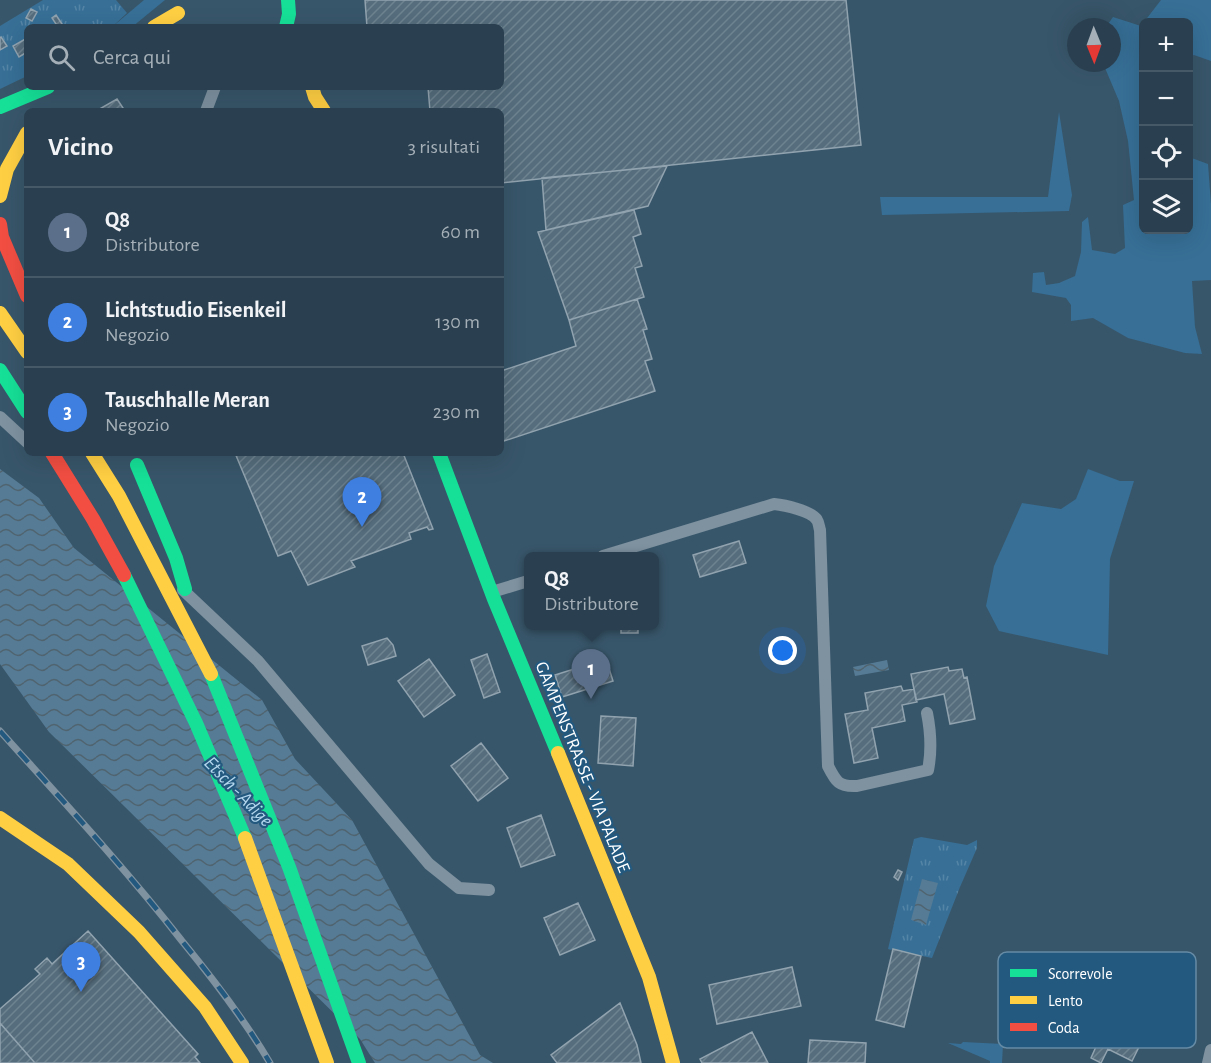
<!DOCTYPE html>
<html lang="it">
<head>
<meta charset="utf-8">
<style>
  :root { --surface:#2a4050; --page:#324757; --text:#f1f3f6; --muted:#a5afb7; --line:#465967; --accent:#b9c4cb }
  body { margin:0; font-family:"Alegreya Sans",sans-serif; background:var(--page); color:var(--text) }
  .controls { position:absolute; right:18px; top:18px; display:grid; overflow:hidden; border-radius:9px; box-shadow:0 6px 24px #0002 }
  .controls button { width:54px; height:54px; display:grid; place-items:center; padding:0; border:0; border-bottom:2px solid var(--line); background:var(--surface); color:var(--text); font:30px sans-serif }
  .compass { position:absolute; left:1067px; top:18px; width:54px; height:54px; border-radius:50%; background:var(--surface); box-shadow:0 6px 24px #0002; rotate:179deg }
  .you { position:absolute; left:783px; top:651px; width:21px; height:21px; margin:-15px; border:4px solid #fff; border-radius:50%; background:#1a73e8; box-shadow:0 0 0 9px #1a73e833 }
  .badge { display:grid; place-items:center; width:39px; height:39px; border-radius:50%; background:var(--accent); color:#fff; font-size:20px; font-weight:700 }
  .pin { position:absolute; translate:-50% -50px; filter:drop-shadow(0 2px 3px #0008) }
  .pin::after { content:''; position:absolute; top:32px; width:21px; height:18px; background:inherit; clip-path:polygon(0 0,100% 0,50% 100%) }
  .popup { position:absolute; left:524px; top:552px; width:135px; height:78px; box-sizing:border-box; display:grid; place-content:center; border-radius:9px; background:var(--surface); filter:drop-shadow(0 2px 4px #0005); font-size:20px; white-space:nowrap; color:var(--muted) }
  .popup b { font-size:22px; color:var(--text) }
  .popup::after { content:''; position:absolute; left:50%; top:100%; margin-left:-12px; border:12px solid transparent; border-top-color:var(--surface) }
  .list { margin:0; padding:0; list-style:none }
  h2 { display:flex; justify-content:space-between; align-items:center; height:78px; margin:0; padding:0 24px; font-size:26px }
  h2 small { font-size:20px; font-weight:400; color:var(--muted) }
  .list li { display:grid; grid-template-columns:39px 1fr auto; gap:18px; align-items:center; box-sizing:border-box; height:90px; padding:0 24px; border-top:2px solid var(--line) }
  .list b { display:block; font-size:22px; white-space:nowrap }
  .list p { margin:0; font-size:20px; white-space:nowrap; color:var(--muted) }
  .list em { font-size:20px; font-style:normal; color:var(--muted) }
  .icon { flex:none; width:33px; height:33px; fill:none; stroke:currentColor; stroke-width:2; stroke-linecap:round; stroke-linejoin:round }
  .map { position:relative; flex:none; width:1211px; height:1063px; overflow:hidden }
  .search { position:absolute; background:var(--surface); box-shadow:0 6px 24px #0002; left:24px; top:24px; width:480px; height:66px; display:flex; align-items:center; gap:15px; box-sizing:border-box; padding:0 21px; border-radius:9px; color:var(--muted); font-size:22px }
  .panel { position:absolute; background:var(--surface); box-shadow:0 6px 24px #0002; left:24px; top:108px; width:480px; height:348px; border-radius:9px }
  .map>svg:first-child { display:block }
  .grass { fill:#376f96 }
  .park { fill:url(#park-tufts) }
  .water { fill:url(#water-waves) }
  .building { fill:url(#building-hatch); stroke:#91a3af; stroke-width:1.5 }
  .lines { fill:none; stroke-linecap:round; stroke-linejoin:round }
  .lane { stroke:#7e92a0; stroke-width:12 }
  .fast { stroke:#16e098; stroke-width:14 }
  .slow { stroke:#ffcf43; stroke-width:14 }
  .jam { stroke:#f24e42; stroke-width:14 }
  .rail-casing { stroke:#7f92a0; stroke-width:7 }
  .rail { stroke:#23597f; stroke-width:4.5; stroke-dasharray:14; stroke-linecap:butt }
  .fast-bridge { stroke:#16e098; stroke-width:14 }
  .slow-bridge { stroke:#ffcf43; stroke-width:14 }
  .jam-bridge { stroke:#f24e42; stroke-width:14 }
  .labels { text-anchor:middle; stroke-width:4.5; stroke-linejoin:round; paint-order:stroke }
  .street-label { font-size:18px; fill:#fff; stroke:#23597f }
  .water-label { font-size:20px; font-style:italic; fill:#b4d7ee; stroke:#23597f }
  .key { fill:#23597f; stroke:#658ba5; stroke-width:1.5 }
  .key-label { font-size:16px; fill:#fff }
</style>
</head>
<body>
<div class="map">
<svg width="1211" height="1063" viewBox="0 0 1211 1063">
  <defs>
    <pattern id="park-tufts" width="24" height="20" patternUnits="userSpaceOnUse" patternTransform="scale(1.5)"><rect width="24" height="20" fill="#376f96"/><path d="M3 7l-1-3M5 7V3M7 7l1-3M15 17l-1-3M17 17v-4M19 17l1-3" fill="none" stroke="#5585a6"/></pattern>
    <pattern id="water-waves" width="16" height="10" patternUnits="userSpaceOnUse" patternTransform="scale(1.5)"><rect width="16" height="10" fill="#557b95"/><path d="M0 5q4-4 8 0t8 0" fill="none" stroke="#506470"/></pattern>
    <pattern id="building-hatch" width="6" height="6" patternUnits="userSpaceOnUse" patternTransform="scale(1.5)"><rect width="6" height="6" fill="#556d7d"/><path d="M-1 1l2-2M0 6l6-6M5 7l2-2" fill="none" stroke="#6e8390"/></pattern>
  </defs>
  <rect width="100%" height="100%" fill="#38566a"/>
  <!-- grass -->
  <path class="grass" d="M144 0H165L132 27H112Z
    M1161 0H1211V61L1194 55 1189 57 1188 22H1144Z
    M1113 17 1141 26 1143 23 1144 230H1188L1189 157 1208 164 1211 204V280L1192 281 1195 327 1202 354 1185 353 1128 338 1093 318 1071 321V305L1066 298 1032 292 1033 273 1044 272 1046 285 1059 283 1075 276 1081 252 1082 222 1088 217 1092 250 1115 254 1125 248 1123 205 1134 200 1128 141 1119 101 1105 68V63H1112V27H1106Z
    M1059 112 1072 195 1069 211 882 215 880 197H1048Z
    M1088 469 1120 481H1134L1110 559 1108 655 999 631 986 606 994 566 1022 503 1061 509 1076 499Z
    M963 1042 1003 1044 1002 1063H990V1061L948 1043 961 1044Z"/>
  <!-- park -->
  <path class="park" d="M43 0H116L127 13 112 27H27V76L0 89V26Z
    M921 837 967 845 977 840V848L960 887 932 958 888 949 914 839Z"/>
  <!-- water -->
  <path class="water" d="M0 469 39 498 74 548 262 700 295 759 352 820 480 1055 493 1063H375L360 1039 49 732 0 664Z
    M887 660 889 670 855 676 853 667Z
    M922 879 938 883 926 925 911 920Z"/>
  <!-- building -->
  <path class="building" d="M365 0H846L861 145 501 183V111H430L428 87H501V27H367Z
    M31 9 37 12 32 21 26 18Z
    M56 15 64 27H58L52 18Z
    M1 37 7 46 0 50V38Z
    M27 38V52L19 57 13 46Z
    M117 99 125 111H96Z
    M667 166 648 206 546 230 542 178Z
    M634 210 641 234 633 237 642 266 635 268 644 297 569 320 538 232Z
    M637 299 647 329 643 330 652 359 645 361 655 391 501 442V371L576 346 569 320Z
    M235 453H403L433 529 429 530 427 527 409 533 411 539 351 561 355 567 308 585 291 551 278 556Z
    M739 541 746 563 700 577 693 555Z
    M621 626H638V633H621Z
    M387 638 393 645 396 656 368 665 362 646Z
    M487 654 500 692 484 698 471 660Z
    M429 659 455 695 424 717 398 681Z
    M606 659 613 681 562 697 555 675Z
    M948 667 949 671 962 669 964 678 967 677 975 719 950 724 944 694 916 700 911 674Z
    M901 686 903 691 914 689 917 702 902 705 905 721 872 728 878 758 854 763 845 714 868 710 865 693Z
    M601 716 636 718 633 766 598 763Z
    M481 743 508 778 478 801 451 766Z
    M541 815 555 855 521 867 507 828Z
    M898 870 902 872 898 880 894 877Z
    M578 903 595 940 560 955 544 918Z
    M88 931 198 1054 195 1057 200 1063H35L0 1023V1009L40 974 35 969 47 958 52 964Z
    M893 949 921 956 904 1027 876 1020Z
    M792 967 801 1006 717 1024 709 985Z
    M1121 990 1158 1009 1132 1061 1108 1049 1101 1063 1091 1058 1099 1040 1097 1038Z
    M620 1003 637 1045 641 1063H557L551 1055Z
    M0 1023 35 1063H0Z
    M752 1032 768 1063H702L700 1059Z
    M810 1040 866 1043 865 1063H808Z"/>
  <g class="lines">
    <!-- lane -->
    <path class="lane" d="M206 111 215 87
      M0 417 27 442
      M603 556 774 504C784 505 812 511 817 520 819 523 819 527 820 530L828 766C836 782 839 787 857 786L928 770C932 750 931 733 927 713
      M183 590 258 661 429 864 459 888 489 890
      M492 592 528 581
      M1208 1063 1211 1050"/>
    <!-- fast -->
    <path class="fast" d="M286 27 289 14 288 0
      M0 107 48 87
      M0 370 27 412
      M439 453 494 599 558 753
      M124 575 196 723 245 838
      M211 674 289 867 359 1063"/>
    <!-- slow -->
    <path class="slow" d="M154 27 178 13
      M312 87 315 97 324 111
      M0 196 7 169 27 133
      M0 313 27 352
      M558 753 649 977 673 1063
      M0 818 68 864 139 932 205 1007 242 1063
      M245 838 327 1063"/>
    <!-- jam -->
    <path class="jam" d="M0 224 2 237 27 296"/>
    <!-- rail casing -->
    <g class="rail-casing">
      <path id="rail" d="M0 731C62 800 125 868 182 941 214 980 244 1019 270 1063"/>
    </g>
    <!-- rail -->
    <use href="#rail" class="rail"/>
    <!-- fast-bridge -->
    <path class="fast-bridge" d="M137 465 176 558 185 589"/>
    <!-- slow-bridge -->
    <path class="slow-bridge" d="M92 453 119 496 211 674"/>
    <!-- jam-bridge -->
    <path class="jam-bridge" d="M52 453 93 519 124 575"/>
  </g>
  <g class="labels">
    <!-- street labels -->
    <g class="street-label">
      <text transform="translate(583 767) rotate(68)" y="6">GAMPENSTRASSE - VIA PALADE</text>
    </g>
    <!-- water labels -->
    <g class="water-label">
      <text transform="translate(239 791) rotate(46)" y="7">Etsch - Adige</text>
    </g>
  </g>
  <!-- legend -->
  <rect x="998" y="952" width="198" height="96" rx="9" class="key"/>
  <rect x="1010" y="969" width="27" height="8" fill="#16e098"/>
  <rect x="1010" y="996" width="27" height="8" fill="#ffcf43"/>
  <rect x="1010" y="1023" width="27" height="8" fill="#f24e42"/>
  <g class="key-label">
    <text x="1048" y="979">Scorrevole</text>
    <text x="1048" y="1006">Lento</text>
    <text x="1048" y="1033">Coda</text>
  </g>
</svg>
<div class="controls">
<button>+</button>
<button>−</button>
<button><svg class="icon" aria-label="locate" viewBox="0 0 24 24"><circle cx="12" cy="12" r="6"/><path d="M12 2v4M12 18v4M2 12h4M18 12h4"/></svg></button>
<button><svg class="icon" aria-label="layers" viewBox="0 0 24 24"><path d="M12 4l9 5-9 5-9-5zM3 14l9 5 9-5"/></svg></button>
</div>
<svg class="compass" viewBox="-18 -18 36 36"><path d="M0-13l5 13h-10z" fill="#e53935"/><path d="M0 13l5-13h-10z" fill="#a5afb7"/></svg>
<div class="you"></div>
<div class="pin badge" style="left:591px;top:699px;background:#5c6f8a">1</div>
<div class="popup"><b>Q8</b>Distributore</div>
<div class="pin badge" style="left:362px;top:527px;background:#3f7fe0">2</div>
<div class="pin badge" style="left:81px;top:992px;background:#3f7fe0">3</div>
<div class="search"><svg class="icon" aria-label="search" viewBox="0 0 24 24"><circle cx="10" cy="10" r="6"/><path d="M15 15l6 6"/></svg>Cerca qui</div>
<section class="panel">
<h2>Vicino<small>3 risultati</small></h2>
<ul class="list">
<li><span class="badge" style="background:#5c6f8a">1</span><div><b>Q8</b><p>Distributore</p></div><em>60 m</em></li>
<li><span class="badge" style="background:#3f7fe0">2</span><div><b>Lichtstudio Eisenkeil</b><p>Negozio</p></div><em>130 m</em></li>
<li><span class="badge" style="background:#3f7fe0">3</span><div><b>Tauschhalle Meran</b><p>Negozio</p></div><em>230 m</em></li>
</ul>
</section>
</div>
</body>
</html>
